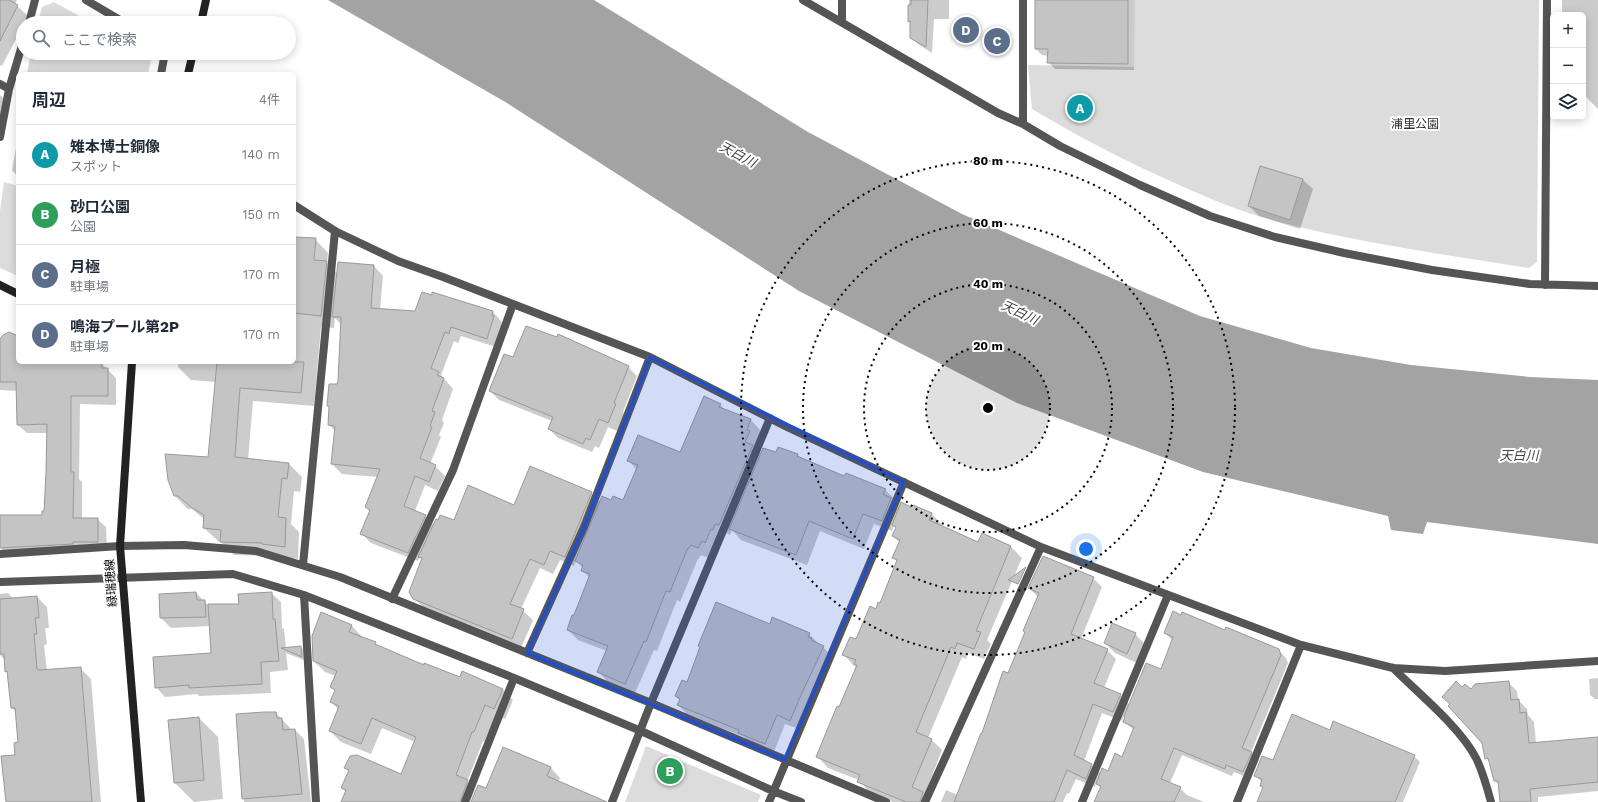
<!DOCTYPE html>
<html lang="ja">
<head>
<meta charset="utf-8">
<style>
  :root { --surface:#fff; --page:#f2f2f3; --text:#1f2937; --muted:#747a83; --line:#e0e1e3; --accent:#d93025 }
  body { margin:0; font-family:"Work Sans","Noto Sans JP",sans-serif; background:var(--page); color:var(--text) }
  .controls { position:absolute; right:12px; top:12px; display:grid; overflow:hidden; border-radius:6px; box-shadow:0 2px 10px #0003 }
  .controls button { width:36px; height:36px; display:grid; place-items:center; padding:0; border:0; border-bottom:1px solid var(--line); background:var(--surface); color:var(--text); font:20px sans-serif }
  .you { position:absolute; left:1086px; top:549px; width:14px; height:14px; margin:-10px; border:3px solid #fff; border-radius:50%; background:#1a73e8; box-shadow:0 0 0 6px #1a73e833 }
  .badge { display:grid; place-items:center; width:26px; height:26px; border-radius:50%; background:var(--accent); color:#fff; font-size:13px; font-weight:700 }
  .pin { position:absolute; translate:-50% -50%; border:2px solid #fff; box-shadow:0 1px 4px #0006 }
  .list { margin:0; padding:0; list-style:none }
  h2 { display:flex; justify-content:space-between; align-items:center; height:52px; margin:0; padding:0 16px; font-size:17px }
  h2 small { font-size:13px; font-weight:400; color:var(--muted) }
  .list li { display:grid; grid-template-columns:26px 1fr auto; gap:12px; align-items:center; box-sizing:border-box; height:60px; padding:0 16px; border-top:1px solid var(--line) }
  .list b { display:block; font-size:15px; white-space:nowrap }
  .list p { margin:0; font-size:13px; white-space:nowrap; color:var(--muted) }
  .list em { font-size:13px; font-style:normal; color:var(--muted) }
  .icon { flex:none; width:22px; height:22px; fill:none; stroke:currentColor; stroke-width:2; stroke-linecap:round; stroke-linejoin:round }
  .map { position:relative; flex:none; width:1598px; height:802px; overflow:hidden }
  .search { position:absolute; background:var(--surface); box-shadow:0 2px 10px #0003; left:16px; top:16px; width:280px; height:44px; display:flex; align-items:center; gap:10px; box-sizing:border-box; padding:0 14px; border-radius:22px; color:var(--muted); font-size:15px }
  .panel { position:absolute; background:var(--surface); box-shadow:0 2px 10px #0003; left:16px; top:72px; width:280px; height:292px; border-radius:6px }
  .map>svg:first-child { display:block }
  .green { fill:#dcdcdc }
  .water { fill:#a3a3a3 }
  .shadow { fill:#0003; fill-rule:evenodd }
  .building { fill:#c4c4c4; stroke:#999 }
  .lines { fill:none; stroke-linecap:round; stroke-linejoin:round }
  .street { stroke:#555; stroke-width:8 }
  .secondary { stroke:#222; stroke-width:8 }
  .marked { fill:#1d4ed8; fill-opacity:0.2; stroke:#1d4ed8; stroke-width:3; stroke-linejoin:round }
  .ring { fill:none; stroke:#000; stroke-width:2; stroke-dasharray:2 4 }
  .labels { text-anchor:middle; stroke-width:4; stroke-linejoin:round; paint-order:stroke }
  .park-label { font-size:12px; fill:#333; stroke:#fff }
  .street-label { font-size:12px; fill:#000; stroke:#fff }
  .water-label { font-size:13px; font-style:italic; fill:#444; stroke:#fff }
  .centre { fill:#000; stroke:#fff; stroke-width:2 }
  .ring-label { font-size:12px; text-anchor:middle; font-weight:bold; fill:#000; stroke:#fff; stroke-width:4; stroke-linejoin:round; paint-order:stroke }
</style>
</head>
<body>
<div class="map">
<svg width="1598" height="802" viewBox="0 0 1598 802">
  <rect width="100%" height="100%" fill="#fff"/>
  <!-- green -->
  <path class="green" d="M1135 0H1539L1537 262 1529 268C1446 255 1361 243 1279 222 1244 213 1210 199 1177 184 1127 162 1079 137 1032 109L1028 65 1134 67Z
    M54 2 92 23H38L42 7Z
    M31 53H147L152 55 148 74H27Z
    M4 182 18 186V276L0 268V211Z
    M646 746 761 795 758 802H625Z"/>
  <!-- water -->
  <path class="water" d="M328 0H594L808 132 962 214 1200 316 1311 348 1411 365 1530 377 1598 380V544L1427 522 1423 534 1391 530 1388 516 1203 472 1017 403 799 291 507 103Z"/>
  <!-- shadow -->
  <path class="shadow" d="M0 0H17L15 4 28 16 2 66 0 65Z
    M909 0H949V19H934L932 53 918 44 911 38V24L909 21Z
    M1036 0H1135L1134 70 1055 69 1048 62 1049 56 1042 55 1036 49Z
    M1562 0H1598V109L1583 94V15H1562Z
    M0 95 8 103 0 138Z
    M18 138V177L12 170Z
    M1261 168 1303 180 1313 189 1300 229 1259 216 1249 206Z
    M294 238 315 239 328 253 327 263 337 273 374 266 383 276 380 309 416 312H493L502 322 496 347 461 336 458 343 454 341 441 375 453 389 442 420 444 423 439 435 441 437 430 464 435 466 445 476 438 491 425 485 415 511 425 516 434 525 454 521 514 506 591 493 600 502 624 501 637 470 629 461 680 453 720 405 726 411 751 420 761 431 757 450 762 455 777 453 797 454 802 460 845 478 885 490 896 500 895 502 900 508H912L932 514 942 525 941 527 978 544 982 535 1011 547 1022 558 987 640 991 644 984 659 968 653 966 659 962 657 928 738 932 740 942 750 922 802H893L869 792 859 780 828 768 818 757 857 667 854 666 844 655 857 641 880 604 897 561 893 557 900 543 893 536 896 528 894 526 892 531 874 524 864 549 820 531 807 565 741 540 732 530 730 535 726 533 709 558 701 555 697 561 680 602 677 600 657 651 654 650 635 693 608 682 598 671 607 651 578 640 568 630 575 617 590 578 582 570 583 568 576 561 574 566 560 560 553 574 540 568 521 609 533 620 521 648 424 608 414 598 422 559 420 557 418 561 371 543 361 533 370 512 366 507 378 477 342 474 332 464 336 432 329 425 330 407 328 405 338 385 342 325 335 318 334 328 321 327 314 406 253 401 248 460 289 464 302 477 300 492 294 491 291 524 299 532 298 559 276 557 275 556 234 555 221 542 218 541 204 528 205 520 192 509H188L175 496 209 458 216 382 191 380 178 367V362H294Z
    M18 338V362H82L90 364H102L116 378V405L80 404 79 479 82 482V519H97L106 527 107 550 9 557 1 548 0 516H43L45 512 47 433H27L18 425 17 391 0 390V341Z
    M513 359 628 367 637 376 623 412 624 414 617 431 608 427 599 448 595 446 592 452 558 438 549 429 552 421 499 400 490 391Z
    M1093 578 1102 587 1081 639 1107 650 1116 659 1104 688 1120 695 1130 705 1162 670 1173 641 1165 633 1226 631 1278 650 1286 658 1288 663 1251 752 1259 760 1251 779 1234 772 1232 776 1182 755 1170 783 1180 788 1187 795 1204 802H1095L1101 788 1096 783 1095 787 1076 779 1069 794 1067 793 1063 802H941L946 790 958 795 983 734 1009 675 1038 597 1029 588ZM1102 713 1122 721 1124 716 1126 718 1124 722 1134 730 1123 758 1108 772 1101 774 1091 765 1084 761Z
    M8 593 14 599 37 597 47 607 49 628H45L47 644 44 645 47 671 80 668 91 679 101 802H7L19 743 16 712 12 708 9 674 6 671 5 660 0 655V594Z
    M196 593 208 605H240L271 593 281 602 282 628 284 629 286 649 301 647 306 652V661L286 653 288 670 270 672 271 693 199 696 197 694 165 697 156 687 212 654 211 626 171 628 161 618 160 595Z
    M322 614 352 626 362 637V638L375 643 379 647 424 666 460 679 502 689 513 700 505 719 496 715 484 742 483 741 467 782 475 790 470 802H465L455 797 452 802H342L346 792 342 788 349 772 345 768 402 776 415 742 382 728 371 754 341 742 330 731 339 710 331 702 336 692 331 687 336 676 325 672 314 661Z
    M1113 624 1135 634 1145 644 1137 663 1115 653 1105 643Z
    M770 625 809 634 818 643 817 644 823 647 832 656 799 729 785 724 774 752 748 741 744 737 687 714 678 705 680 700 676 696 688 683 701 648 699 646Z
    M1598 678V699H1595L1590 695 1589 679Z
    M1508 682 1517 691 1518 700 1527 709 1528 715 1534 722 1536 743 1598 739V791L1538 797V802H1501L1500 785 1495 781 1490 762 1486 758 1483 743 1462 688 1471 690Z
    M276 713 292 730H295L304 739 311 802H244L237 715Z
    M199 718 218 737 223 799 194 802 175 783Z
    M1331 731 1414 756 1420 762 1403 802H1258L1264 788 1261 785 1262 782 1255 776 1273 762Z
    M504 749 551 768 560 778 558 782 594 802H486Z"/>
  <!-- building -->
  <path class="building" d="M0 0H9L18 5 0 41Z
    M911 0H928L926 47 910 38V21L908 22V5H911Z
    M1035 0H1128V64L1047 63 1048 49H1035Z
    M1260 166 1303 179 1290 220 1248 206Z
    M294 237 316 238 314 260 327 261 321 316 294 313Z
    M338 262 374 265 371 308 415 311 422 292 432 295V292L493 311 492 316H494L487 339 451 327 449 334 445 332 431 368 439 372 437 375 444 378 432 411 435 412 430 426 432 427 420 458 436 465 429 482 415 476 404 506 426 515 408 553 360 534 370 510 365 507 380 469 331 464 335 426 328 425 329 406H327L329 384H337L338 381 341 317H332Z
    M526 326 557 337 558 334 629 366 614 403 616 404 608 423 599 419 590 440 586 438 583 444 548 429 553 417 489 391 504 354 513 357Z
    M9 332 18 336V362H89V363H102V368H108V396H71V472H74L73 518H98V542H73V544L0 548V515H42V511H44L46 472 47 424 17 425 16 382H0V339L3 335Z
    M217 362H304L301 393 240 388 235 457 289 463 287 479 282 478 278 517 286 518 285 547 262 544V543L220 542 221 530 203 528 204 515 191 507 178 496H174L168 480 165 454 208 457Z
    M704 396 721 404 719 407 751 419 747 430 750 431 745 442 753 445 719 525 715 524 713 530 711 529 705 543 702 541 698 548 691 545 687 550 670 592 666 591 646 642 644 641 625 684 597 672 608 646 567 630 572 615H574L590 574 581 571 583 565 575 561 602 496 611 500 613 496 623 500 638 465 627 461 638 435 680 452Z
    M778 447 798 454 797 456 844 476 846 473 886 489 883 494 891 498 882 521 863 514 853 539 809 521 796 555 729 529 763 448 776 452Z
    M530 466 592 492 565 557 550 551 544 565 530 559 510 604 524 609 512 639 413 599 409 592 422 558 418 557 436 519 438 520 440 515 454 520 468 485 514 505Z
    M901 502 911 507 913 505 932 513 929 520 978 542 982 533 1011 546 976 631 981 632 974 649 957 643 955 649 951 647 916 732 932 739 912 787 923 792 920 802H906L857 782 860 775 816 757 837 706 839 707 857 665 854 664 856 660 842 655 850 637 856 639 870 606 876 609 878 602 880 603 897 560 892 558 900 540 892 536 896 527 892 525Z
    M1043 556 1094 577 1071 634 1108 649 1094 683 1121 694 1113 712 1093 704 1074 755 1092 764 1086 779 1067 770 1054 802H954L981 733H982L1003 671 1008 673 1025 632 1023 631 1039 593 1028 588Z
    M1026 567 1018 584 1008 580Z
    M196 592 197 600H205L206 617 160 618 159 594Z
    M272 592 273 619H275L279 661 261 662 262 684 189 688V685L155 688 153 657 211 653 208 604H239L238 594Z
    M37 596 39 618H35L37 634H34L37 669 39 670 81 667 92 802H6L1 756 15 755 14 743 18 742 15 708H11L7 671 5 672 4 654H0V599Z
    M716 602 770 624 772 617 810 633 808 637 812 638 811 640 824 646 801 695 790 721 777 715 765 744 738 733 739 730 677 705 680 699 675 696 682 680 687 682 700 647 698 646Z
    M1173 611 1181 615 1182 612 1225 630 1226 627 1279 649 1281 655 1242 748 1252 752 1243 772 1226 765 1225 769 1174 748 1161 779 1181 787 1174 802H1094L1101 786 1096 784 1102 768 1108 771 1115 753 1122 757 1134 727 1123 722 1125 717 1124 716 1146 663 1161 669 1173 637 1164 633Z
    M321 612 352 625 349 632 376 642 375 644 424 665V663L460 677 462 671 503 689 494 709 485 705 474 732H472L456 775 468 780 460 802H341L346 790 341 788 349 770 344 768 350 756 357 755 401 774 416 737 372 718 361 744 329 731 339 706 330 702 335 690 330 687 337 671 313 661 312 636Z
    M1112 623 1136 633 1127 654 1104 643Z
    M301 646 302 657 281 648Z
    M1456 681 1462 687 1465 684 1471 689 1475 684 1509 681 1511 700 1519 699 1520 713 1526 712 1529 743 1598 737V782L1530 789 1531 802H1500L1498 781H1494L1488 758 1485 759 1482 743 1448 706 1450 704 1442 697Z
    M264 712H276L277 718H282L283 730 295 729 302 794 242 799 236 714Z
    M1292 714 1330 730 1333 721 1415 755 1395 802H1257L1263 787 1260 786 1262 779 1254 776 1262 756 1273 760Z
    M199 717 204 780 174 783 168 720Z
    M503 747 551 767 547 776 607 802H471L478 785 486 788Z"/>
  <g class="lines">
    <!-- street -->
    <path class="street" d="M86 0 125 23
      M803 0 998 113 1023 124 1060 146 1140 185 1210 216 1275 237 1344 253 1432 270 1530 284 1598 286
      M842 22V0
      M29 23 35 0
      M161 74 165 53
      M0 84 9 89
      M1023 124V0
      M0 137 9 89 23 42
      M294 205 335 231 398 261 443 277 650 357 787 427 1041 547 1301 645 1393 668 1445 671 1598 661
      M1545 285 1547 0
      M0 554 120 546 184 545 256 551 340 577 651 703 886 802
      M303 565 335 231
      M0 582 233 574 304 595 514 678 641 731 773 791 801 802
      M304 595 316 802
      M392 599 453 470 513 304
      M527 653 584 527 650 357
      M1393 668C1418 693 1460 727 1476 758 1483 772 1487 787 1491 802
      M465 802 514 678
      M612 802 651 703 770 418
      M769 802 904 482
      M925 802 1041 547
      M1082 802 1168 595
      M1237 802 1301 645"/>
    <!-- secondary -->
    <path class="secondary" d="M201 23 206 0
      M188 74 193 53
      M0 285 18 294
      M132 362 120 546 141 802"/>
  </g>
  <!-- marked area -->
  <path class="marked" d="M650 357 904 482 785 760 527 653 584 527Z"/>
  <!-- distance rings -->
  <circle cx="988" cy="408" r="62" fill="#000" fill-opacity=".12"/>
  <g class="ring">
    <circle cx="988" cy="408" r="62"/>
    <circle cx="988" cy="408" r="124"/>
    <circle cx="988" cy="408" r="185"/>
    <circle cx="988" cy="408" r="247"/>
  </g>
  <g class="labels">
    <!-- park labels -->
    <g class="park-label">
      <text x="1415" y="128">浦里公園</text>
    </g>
    <!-- street labels -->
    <g class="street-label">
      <text transform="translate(111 583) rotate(-94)" y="4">緑瑞穂線</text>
    </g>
    <!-- water labels -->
    <g class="water-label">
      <text transform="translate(738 154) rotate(28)" y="5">天白川</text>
      <text transform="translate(1020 312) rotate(25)" y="5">天白川</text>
      <text x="1519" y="460">天白川</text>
    </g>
  </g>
  <circle cx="988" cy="408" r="6" class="centre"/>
  <g class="ring-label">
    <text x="988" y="165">80 m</text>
    <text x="988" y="227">60 m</text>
    <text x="988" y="288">40 m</text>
    <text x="988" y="350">20 m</text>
  </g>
</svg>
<div class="controls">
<button>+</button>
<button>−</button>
<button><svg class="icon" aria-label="layers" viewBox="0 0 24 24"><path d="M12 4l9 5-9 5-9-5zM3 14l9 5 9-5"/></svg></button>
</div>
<div class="you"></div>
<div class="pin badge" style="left:1080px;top:108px;background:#0f9aa8">A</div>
<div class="pin badge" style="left:670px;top:771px;background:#2e9e5b">B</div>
<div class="pin badge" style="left:997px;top:41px;background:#5c6f8a">C</div>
<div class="pin badge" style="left:966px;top:30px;background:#5c6f8a">D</div>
<div class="search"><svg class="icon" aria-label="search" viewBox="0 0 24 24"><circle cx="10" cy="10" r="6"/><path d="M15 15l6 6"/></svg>ここで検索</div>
<section class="panel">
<h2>周辺<small>4件</small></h2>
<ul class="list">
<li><span class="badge" style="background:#0f9aa8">A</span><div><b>雉本博士銅像</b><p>スポット</p></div><em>140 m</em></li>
<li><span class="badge" style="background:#2e9e5b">B</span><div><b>砂口公園</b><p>公園</p></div><em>150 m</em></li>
<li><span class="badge" style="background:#5c6f8a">C</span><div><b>月極</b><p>駐車場</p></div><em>170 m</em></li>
<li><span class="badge" style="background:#5c6f8a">D</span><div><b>鳴海プール第2P</b><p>駐車場</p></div><em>170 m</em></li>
</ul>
</section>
</div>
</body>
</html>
